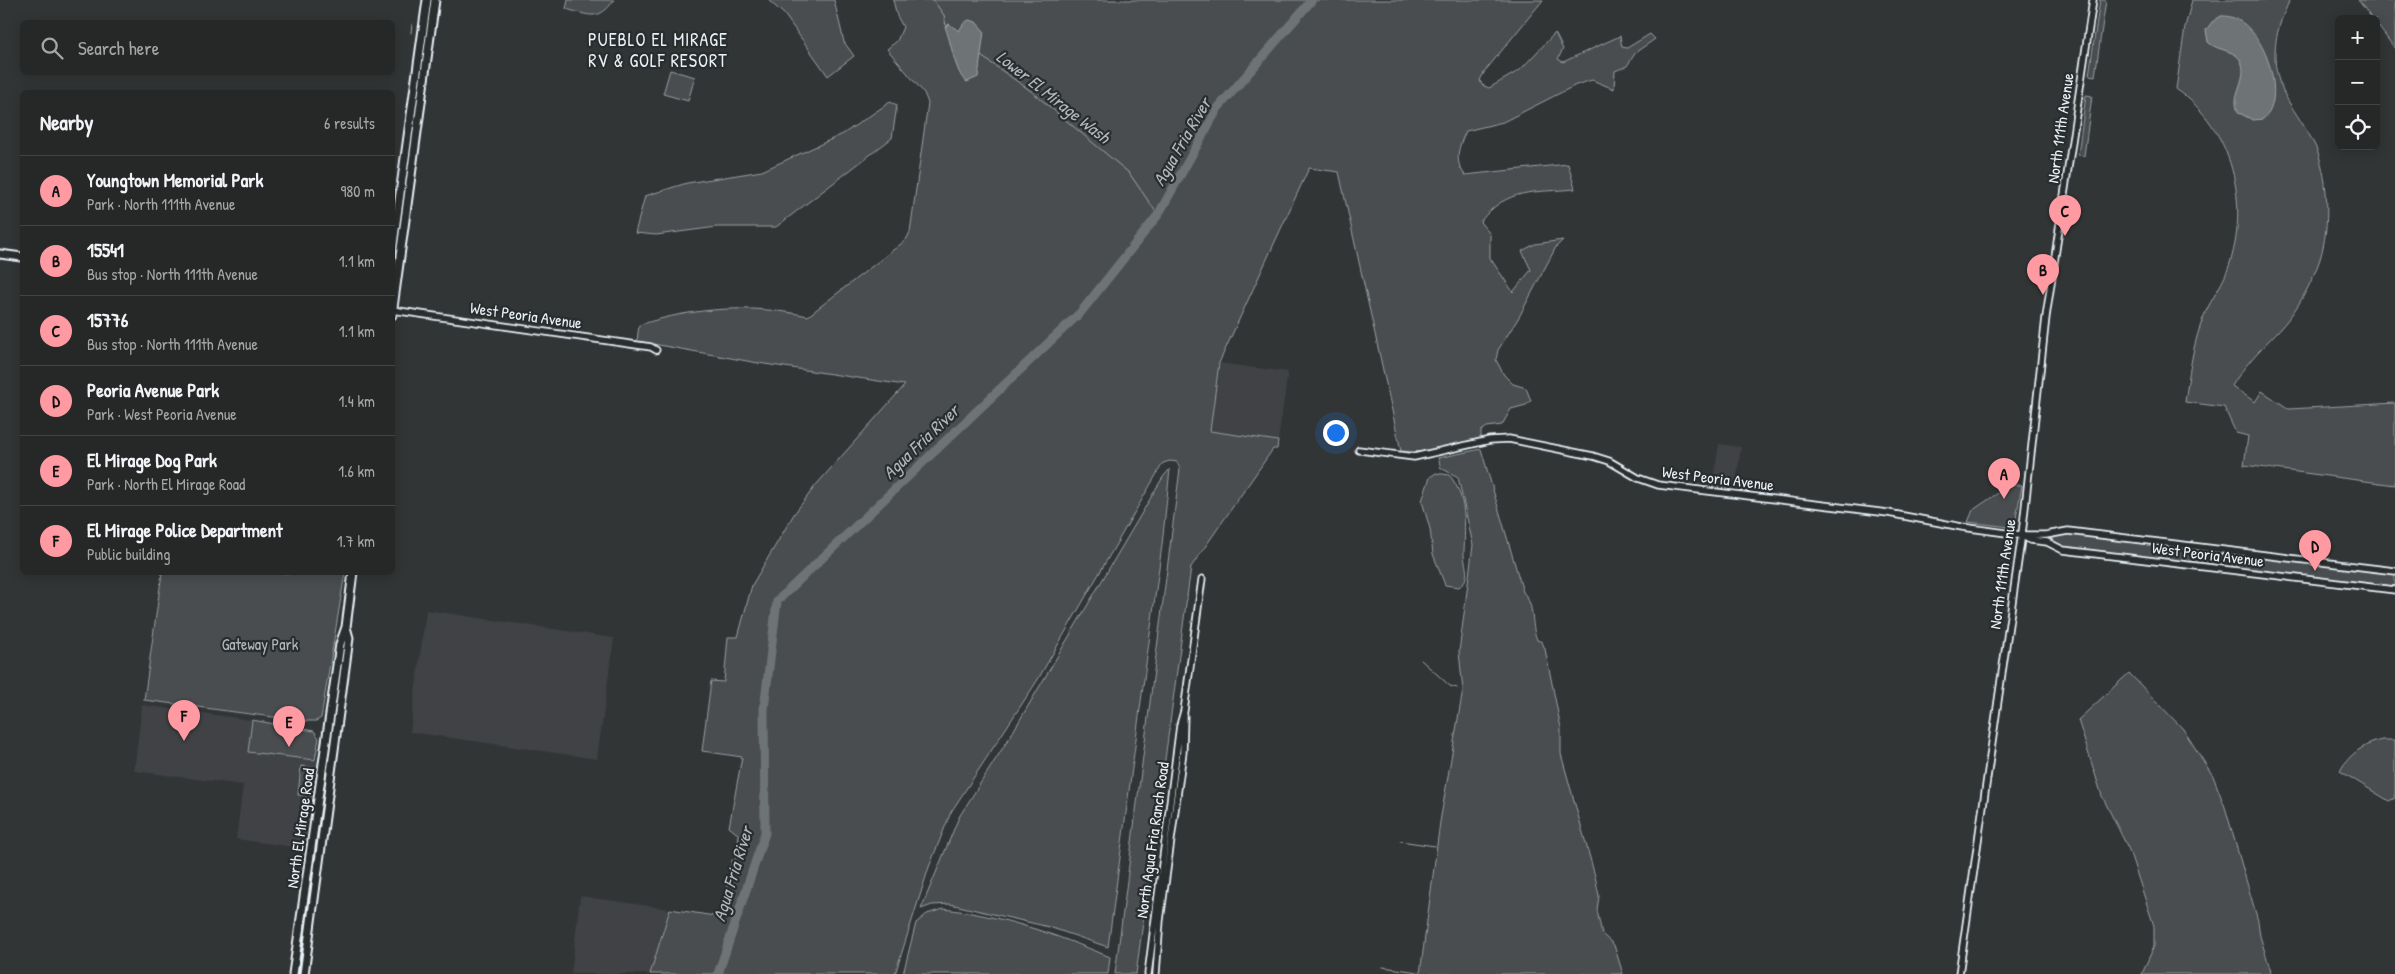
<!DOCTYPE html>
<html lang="en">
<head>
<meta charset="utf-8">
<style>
  :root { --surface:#262828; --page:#2e3030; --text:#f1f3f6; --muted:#a4a6a8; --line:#424445; --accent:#ff9aa2 }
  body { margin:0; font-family:"Patrick Hand",sans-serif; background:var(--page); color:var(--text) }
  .controls { position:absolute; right:15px; top:15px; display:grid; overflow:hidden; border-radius:8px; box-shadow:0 2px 12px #0003 }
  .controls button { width:45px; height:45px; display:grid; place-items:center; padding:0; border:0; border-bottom:1px solid var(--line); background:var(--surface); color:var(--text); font:25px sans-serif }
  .you { position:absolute; left:1335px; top:432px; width:18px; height:18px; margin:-12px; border:4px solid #fff; border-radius:50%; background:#1a73e8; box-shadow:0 0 0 8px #1a73e833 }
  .badge { display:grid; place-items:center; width:32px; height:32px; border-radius:50%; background:var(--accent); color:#111; font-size:16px; font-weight:700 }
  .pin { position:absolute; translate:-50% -41px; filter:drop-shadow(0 1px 2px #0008) }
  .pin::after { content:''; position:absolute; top:26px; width:18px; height:15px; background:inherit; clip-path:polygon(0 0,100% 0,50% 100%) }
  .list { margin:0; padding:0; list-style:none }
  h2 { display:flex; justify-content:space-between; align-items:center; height:65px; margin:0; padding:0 20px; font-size:21px }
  h2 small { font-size:16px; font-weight:400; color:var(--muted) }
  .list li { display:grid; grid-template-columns:32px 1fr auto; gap:15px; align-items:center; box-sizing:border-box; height:70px; padding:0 20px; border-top:1px solid var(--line) }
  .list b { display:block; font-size:19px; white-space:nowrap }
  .list p { margin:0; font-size:16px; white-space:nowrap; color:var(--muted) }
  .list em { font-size:16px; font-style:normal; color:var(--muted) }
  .icon { flex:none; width:28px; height:28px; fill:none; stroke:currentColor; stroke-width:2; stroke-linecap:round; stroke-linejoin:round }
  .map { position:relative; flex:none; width:2395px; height:974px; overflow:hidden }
  .search { position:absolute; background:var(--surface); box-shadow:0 2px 12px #0003; left:20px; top:20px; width:375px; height:55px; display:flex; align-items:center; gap:12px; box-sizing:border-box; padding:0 18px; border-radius:8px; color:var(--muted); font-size:19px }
  .panel { position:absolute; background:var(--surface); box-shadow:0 2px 12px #0003; left:20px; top:90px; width:375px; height:485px; border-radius:8px }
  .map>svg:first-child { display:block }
  .built { fill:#3f4244 }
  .green { fill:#494d4f; stroke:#989fa4 }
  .water { fill:#6e7376; stroke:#9fa5aa }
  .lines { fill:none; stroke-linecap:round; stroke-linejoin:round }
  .stream { stroke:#9fa5aa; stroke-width:1 }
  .river { stroke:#6e7376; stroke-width:9 }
  .tertiary-casing { stroke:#e8f1f8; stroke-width:9 }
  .secondary-casing { stroke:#e8f1f8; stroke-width:11 }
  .tertiary { stroke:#2a2d2e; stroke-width:5.5 }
  .secondary { stroke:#2a2d2e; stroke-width:7 }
  .labels { text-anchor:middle; stroke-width:4.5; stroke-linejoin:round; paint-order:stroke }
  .street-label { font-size:16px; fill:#e8f1f8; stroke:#2a2d2e }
  .park-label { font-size:16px; fill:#b0b8bd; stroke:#2a2d2e }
  .neighbourhood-label { font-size:18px; letter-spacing:1px; fill:#e8f1f8; stroke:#2a2d2e }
  .water-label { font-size:18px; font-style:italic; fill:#b1b8be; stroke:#2a2d2e }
</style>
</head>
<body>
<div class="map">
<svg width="2395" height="974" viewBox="0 0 2395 974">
  <rect width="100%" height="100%" fill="#323536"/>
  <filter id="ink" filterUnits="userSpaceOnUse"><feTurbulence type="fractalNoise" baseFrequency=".02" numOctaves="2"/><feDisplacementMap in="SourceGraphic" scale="10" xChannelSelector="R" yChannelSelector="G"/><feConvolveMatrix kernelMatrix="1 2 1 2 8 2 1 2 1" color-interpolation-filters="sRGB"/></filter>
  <g filter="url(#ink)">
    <!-- built -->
    <path class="built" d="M1219 363 1288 372 1278 441 1210 431Z
      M1719 444 1741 447 1735 491 1712 488Z
      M426 610 614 638 597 759 410 732Z
      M142 705 252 720 248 752 318 761 305 846 302 848 236 839 243 785 134 771Z
      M580 896 670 909 650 974H571Z"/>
    <!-- green -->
    <path class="green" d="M568 0H614C599 22 589 15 566 9Z
      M768 0H834L844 42 854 56 828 76 784 14Z
      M893 0H1543L1485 71 1480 80 1482 85 1489 88 1520 70 1555 33 1563 49 1558 59 1563 62 1620 36 1622 47 1627 48 1650 34 1655 39 1636 52 1627 66 1615 71 1614 89 1592 80 1576 85 1503 122 1466 131C1459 146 1453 160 1465 175L1568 164 1575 189C1534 193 1507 187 1480 222L1490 234V258L1513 292 1531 270 1522 251 1535 244 1563 240 1556 247 1519 317 1498 350 1496 360 1504 375 1513 384 1526 388 1531 401 1526 405 1511 409 1502 425 1487 427 1481 431V439L1422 452 1401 451 1339 172 1309 168 1219 363 1210 431 1278 441 1277 449H1273L1191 567 1136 974H1115L1180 469 1177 462 1170 461 1163 463 1037 681 951 812 929 867 895 974H650L670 909 721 917 732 860 735 861 739 835 729 827 742 757 702 751 711 681 724 682 728 637H738L752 585 794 514 816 485 905 385 758 363 637 341 639 325C695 307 751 304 808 316L906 240 910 232 928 103 924 93 887 49 897 41 903 27 897 16Z
      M2100 0H2106L2095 76 2089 75Z
      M2192 0H2290C2272 35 2268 70 2290 104 2299 119 2310 134 2317 150 2329 183 2330 226 2320 259 2311 285 2297 311 2278 331 2261 349 2245 364 2232 386L2255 402 2262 391 2289 409 2395 403V485L2244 465 2248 436 2236 433 2224 407 2185 402C2189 376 2192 349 2201 324 2207 304 2221 288 2228 269 2251 205 2233 128 2176 89L2185 27Z
      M2358 0H2395V49L2376 23V19H2373Z
      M670 70 695 77 688 101 663 94Z
      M2086 95 2092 96 2084 156 2078 155Z
      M890 102 897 105 892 138 776 227H717L656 235 635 233 645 196 687 183 762 171 843 134Z
      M1481 449 1523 592C1536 607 1530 623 1537 640L1542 642 1545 649 1561 728V754L1595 876 1599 896 1597 910 1602 934 1614 945 1623 974H1420L1440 822 1463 690 1459 652 1473 545 1458 477 1441 468 1438 458Z
      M1170 469 1162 545 1108 947 1049 927 950 904 932 905 921 909 959 817 1011 735 1163 477Z
      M1436 473 1449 475C1467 495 1465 526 1464 551 1463 564 1473 577 1459 587L1445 585 1433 554 1430 529 1422 501 1430 477Z
      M2010 485H2022L2015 524 2010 527 1968 522 1973 510Z
      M2065 534 2222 552 2225 559 2221 566 2062 548 2052 543 2053 536Z
      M2236 554 2395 574V586L2233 568 2232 557Z
      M162 573H345L321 718 316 721H303L144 700Z
      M2129 673 2183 729 2213 776 2225 807 2258 921 2260 936 2271 972 2269 974H2142L2154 946V926L2129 850 2102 796 2078 720Z
      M252 720 314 731 319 738 315 760 248 752Z
      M2382 740H2395V798L2389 801 2340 771C2349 754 2364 744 2382 740Z
      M301 766 314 768 312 796 298 795Z
      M943 909C1001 915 1057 935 1110 957L1108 974H903L916 923 927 914Z"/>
    <!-- water -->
    <path class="water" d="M2221 16C2262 13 2290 100 2263 119L2253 120 2239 113C2229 96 2247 82 2242 64 2238 49 2218 52 2208 42L2206 30 2212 22Z
      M969 20 976 22 984 31 978 77 967 82C955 75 951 40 945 27L949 24 959 31 964 23Z"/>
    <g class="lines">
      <!-- stream -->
      <path class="stream" d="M933 0 944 15 946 26
        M411 33 412 24
        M981 56 1031 91 1129 173 1158 215
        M1421 660 1450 686 1457 688
        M1400 841 1435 846
        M1383 967 1418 972"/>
      <!-- river -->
      <path class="river" d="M718 974 765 833 764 709 777 601 1081 312 1158 215 1218 108 1312 0"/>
      <!-- tertiary casing -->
      <g class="tertiary-casing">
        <path id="tertiary" d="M392 310 651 347 656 350
          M1359 450 1414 457 1490 440 1509 439 1593 456 1609 461 1638 478 1658 485 1888 513 1962 527 2021 535H2046L2068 531 2395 571
          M2021 535 2030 540 2047 542 2063 550 2395 590
          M1148 974 1180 725 1184 711 1202 579
          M1156 974 1160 921 1183 752 1184 715
          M1959 974 2023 526 2046 317 2093 0"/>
      </g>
      <!-- secondary casing -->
      <g class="secondary-casing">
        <path id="secondary" d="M392 251 427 0
          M0 254 22 257
          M392 315 435 0
          M293 974 340 644 346 627 353 572
          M304 974 349 638 346 627"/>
      </g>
      <!-- tertiary -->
      <use href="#tertiary" class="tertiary"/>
      <!-- secondary -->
      <use href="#secondary" class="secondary"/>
    </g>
  </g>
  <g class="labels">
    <!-- street labels -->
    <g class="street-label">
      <text transform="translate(2060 128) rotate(-82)" y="6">North 111th Avenue</text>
      <text transform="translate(526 315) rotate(8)" y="6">West Peoria Avenue</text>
      <text transform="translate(1718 478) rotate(7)" y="6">West Peoria Avenue</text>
      <text transform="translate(2208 554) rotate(7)" y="6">West Peoria Avenue</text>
      <text transform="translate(2002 574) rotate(-82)" y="6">North 111th Avenue</text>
      <text transform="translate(300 828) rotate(-82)" y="6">North El Mirage Road</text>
      <text transform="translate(1152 840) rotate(-82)" y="6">North Agua Fria Ranch Road</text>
    </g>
    <!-- park labels -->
    <g class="park-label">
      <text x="260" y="650">Gateway Park</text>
    </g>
    <!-- neighbourhood labels -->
    <g class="neighbourhood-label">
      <text x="658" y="46">PUEBLO EL MIRAGE<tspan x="658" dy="21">RV &amp; GOLF RESORT</tspan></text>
    </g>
    <!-- water labels -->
    <g class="water-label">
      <text transform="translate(1053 97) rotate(38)" y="6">Lower El Mirage Wash</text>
      <text transform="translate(1182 142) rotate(-60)" y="6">Agua Fria River</text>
      <text transform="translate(921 442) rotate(-44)" y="6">Agua Fria River</text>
      <text transform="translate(733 874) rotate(-73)" y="6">Agua Fria River</text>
    </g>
  </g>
</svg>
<div class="controls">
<button>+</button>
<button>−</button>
<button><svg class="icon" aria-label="locate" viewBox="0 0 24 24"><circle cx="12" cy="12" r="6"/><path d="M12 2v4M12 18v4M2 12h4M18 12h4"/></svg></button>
</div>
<div class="you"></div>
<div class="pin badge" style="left:2004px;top:499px">A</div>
<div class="pin badge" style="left:2043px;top:295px">B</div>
<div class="pin badge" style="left:2065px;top:236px">C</div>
<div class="pin badge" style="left:2315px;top:571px">D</div>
<div class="pin badge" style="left:289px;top:747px">E</div>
<div class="pin badge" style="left:184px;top:741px">F</div>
<div class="search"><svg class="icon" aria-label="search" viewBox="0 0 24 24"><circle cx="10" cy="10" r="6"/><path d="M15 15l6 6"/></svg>Search here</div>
<section class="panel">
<h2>Nearby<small>6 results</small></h2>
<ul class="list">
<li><span class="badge">A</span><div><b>Youngtown Memorial Park</b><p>Park · North 111th Avenue</p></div><em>980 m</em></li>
<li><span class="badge">B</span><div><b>15541</b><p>Bus stop · North 111th Avenue</p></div><em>1.1 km</em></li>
<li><span class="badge">C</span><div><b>15776</b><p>Bus stop · North 111th Avenue</p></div><em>1.1 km</em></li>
<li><span class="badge">D</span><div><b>Peoria Avenue Park</b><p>Park · West Peoria Avenue</p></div><em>1.4 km</em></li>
<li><span class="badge">E</span><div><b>El Mirage Dog Park</b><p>Park · North El Mirage Road</p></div><em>1.6 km</em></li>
<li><span class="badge">F</span><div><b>El Mirage Police Department</b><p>Public building</p></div><em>1.7 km</em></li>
</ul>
</section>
</div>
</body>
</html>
